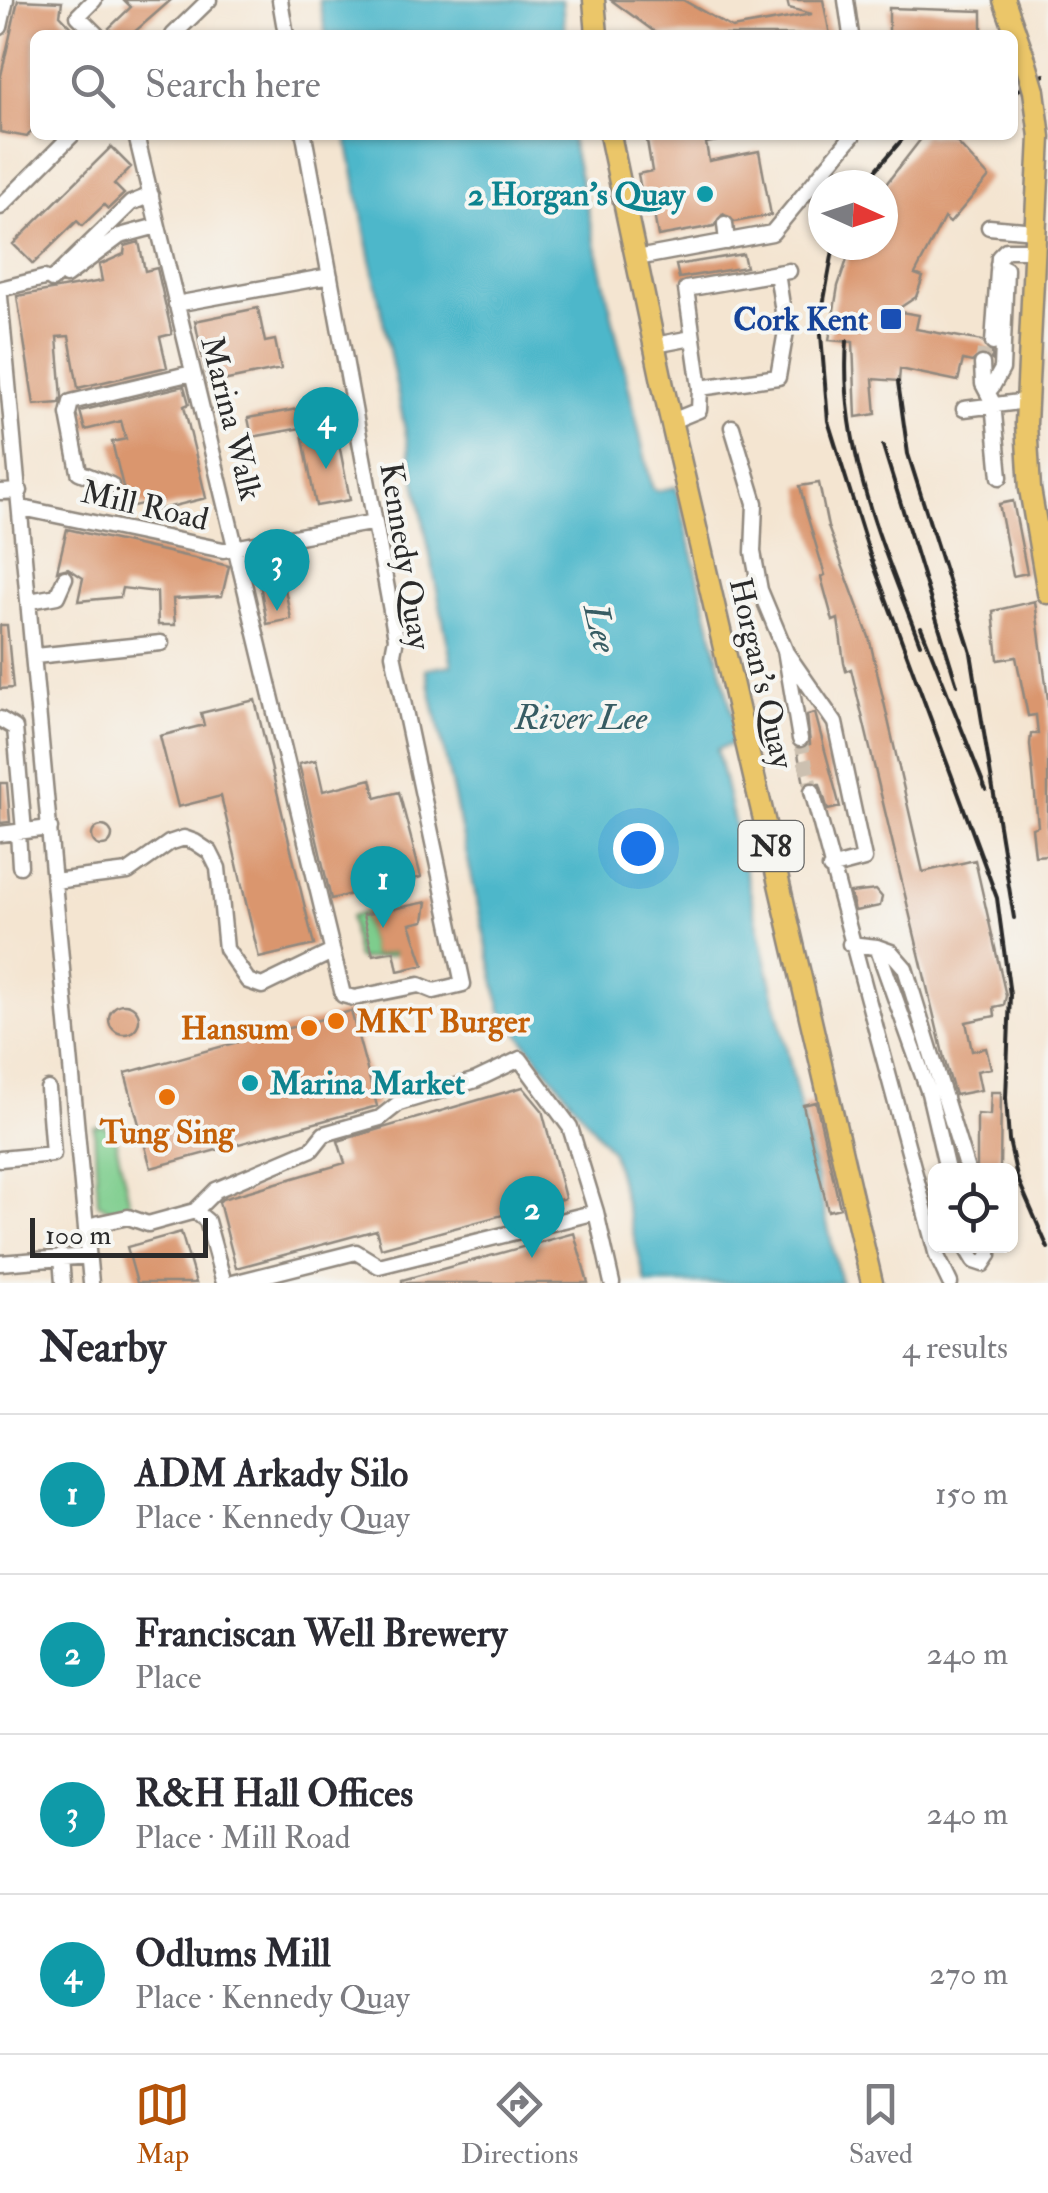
<!DOCTYPE html>
<html lang="en">
<head>
<meta charset="utf-8">
<style>
  :root { --surface:#fff; --page:#f7f7f7; --text:#2b2b33; --muted:#7c7c81; --line:#e1e1e2; --accent:#b45309 }
  body { margin:0; font-family:"IM FELL Double Pica",serif; background:var(--page); color:var(--text) }
  .controls { position:absolute; right:30px; bottom:30px; display:grid; overflow:hidden; border-radius:15px; box-shadow:0 2px 8px #0004 }
  .controls button { width:90px; height:90px; display:grid; place-items:center; padding:0; border:0; border-bottom:2px solid var(--line); background:var(--surface); color:var(--text); font:50px sans-serif }
  .compass { position:absolute; left:808px; top:170px; width:90px; height:90px; border-radius:50%; background:var(--surface); box-shadow:0 2px 8px #0004; rotate:93deg }
  .scale { position:absolute; left:30px; bottom:25px; width:178px; box-sizing:border-box; padding-left:10px; border:5px solid #2b2b2b; border-top:0; font-size:28px; line-height:35px; white-space:nowrap; color:#2b2b2b; -webkit-text-stroke:8px #f6f6f2; paint-order:stroke }
  .you { position:absolute; left:638px; top:848px; width:35px; height:35px; margin:-25px; border:8px solid #fff; border-radius:50%; background:#1a73e8; box-shadow:0 0 0 15px #1a73e833 }
  .badge { display:grid; place-items:center; width:65px; height:65px; border-radius:50%; background:var(--accent); color:#fff; font-size:32px; font-weight:700 }
  .pin { position:absolute; translate:-50% -82px; filter:drop-shadow(0 2px 5px #0008) }
  .pin::after { content:''; position:absolute; top:52px; width:35px; height:30px; background:inherit; clip-path:polygon(0 0,100% 0,50% 100%) }
  .list { margin:0; padding:0; list-style:none }
  h2 { display:flex; justify-content:space-between; align-items:center; height:130px; margin:0; padding:0 40px; font-size:42px }
  h2 small { font-size:32px; font-weight:400; color:var(--muted) }
  .list li { display:grid; grid-template-columns:65px 1fr auto; gap:30px; align-items:center; box-sizing:border-box; height:160px; padding:0 40px; border-top:2px solid var(--line) }
  .list b { display:block; font-size:38px; white-space:nowrap }
  .list p { margin:0; font-size:32px; white-space:nowrap; color:var(--muted) }
  .list em { font-size:32px; font-style:normal; color:var(--muted) }
  .icon { flex:none; width:55px; height:55px; fill:none; stroke:currentColor; stroke-width:2; stroke-linecap:round; stroke-linejoin:round }
  .map { position:relative; flex:none; width:1048px; height:1283px; overflow:hidden }
  .search { position:absolute; background:var(--surface); box-shadow:0 2px 8px #0004; left:30px; right:30px; top:30px; height:110px; display:flex; align-items:center; gap:25px; box-sizing:border-box; padding:0 35px; border-radius:15px; color:var(--muted); font-size:38px }
  .sheet { height:770px; background:var(--surface) }
  nav { display:flex; justify-content:space-around; align-items:center; box-sizing:border-box; height:140px; border-top:2px solid var(--line); background:var(--surface); font-size:28px; color:var(--muted) }
  nav a { display:grid; justify-items:center; gap:5px }
  nav .on { color:var(--accent) }
  .map>svg:first-child { display:block }
  .green { fill:#7ecd8d; stroke:#547c5c; stroke-width:2.5 }
  .water { fill:#4db7ca; stroke:#3c717a; stroke-width:2.5 }
  .building { fill:#da966e }
  .lines { fill:none; stroke-linecap:round; stroke-linejoin:round }
  .minor-tunnel { stroke:#ccc0b0; stroke-width:14; stroke-dasharray:14 7; stroke-linecap:butt }
  .minor-casing { stroke:#90887e; stroke-width:19 }
  .highway-casing { stroke:#90887e; stroke-width:25 }
  .minor { stroke:#fff; stroke-width:14 }
  .highway { stroke:#ebc669; stroke-width:20 }
  .rail { stroke:#2b2b2b; stroke-width:4 }
  .highway-bridge-casing { stroke:#90887e; stroke-width:25; stroke-linecap:butt }
  .highway-bridge { stroke:#ebc669; stroke-width:20 }
  .culture-dot { fill:#0f9aa8; stroke:#f6f6f2; stroke-width:4 }
  .transit-dot { fill:#1a4fb4; stroke:#f6f6f2; stroke-width:4 }
  .food-dot { fill:#e8710a; stroke:#f6f6f2; stroke-width:4 }
  .labels { text-anchor:middle; stroke-width:8; stroke-linejoin:round; paint-order:stroke }
  .shield { fill:#f6f6f2; stroke:#686867; stroke-width:2.5 }
  .shield-label { font-size:30px; font-weight:bold; fill:#2b2b2b }
  .culture-label { font-size:32px; font-weight:bold; fill:#0d838f; stroke:#f6f6f2; text-anchor:end }
  .transit-label { font-size:32px; font-weight:bold; fill:#164399; stroke:#f6f6f2; text-anchor:end }
  .street-label { font-size:32px; fill:#2b2b2b; stroke:#f6f6f2 }
  .food-label { font-size:32px; font-weight:bold; fill:#c56008; stroke:#f6f6f2; text-anchor:start }
  .water-label { font-size:35px; font-style:italic; fill:#375c63; stroke:#f6f6f2 }
</style>
</head>
<body>
<div class="map">
<svg width="1048" height="1283" viewBox="0 0 1048 1283">
  <rect width="100%" height="100%" fill="#f6f6f2"/>
  <filter id="ink" filterUnits="userSpaceOnUse"><feTurbulence type="fractalNoise" baseFrequency=".01" numOctaves="2"/><feDisplacementMap in="SourceGraphic" scale="20" xChannelSelector="R" yChannelSelector="G"/><feConvolveMatrix kernelMatrix="1 2 1 2 8 2 1 2 1" color-interpolation-filters="sRGB"/></filter>
  <filter id="wash" filterUnits="userSpaceOnUse"><feTurbulence type="fractalNoise" baseFrequency=".0048" numOctaves="4" result="noise"/><feDisplacementMap in="SourceGraphic" scale="40" xChannelSelector="R" yChannelSelector="G"/><feGaussianBlur stdDeviation="2.25" result="paint"/><feColorMatrix in="noise" values="0 0 0 0 0 0 0 0 0 0 0 0 0 0 0 0 0 1.4 0 .05"/><feComposite in="paint" operator="in"/></filter>
  <g filter="url(#wash)">
    <rect width="100%" height="100%" fill="#f4e5d1"/>
    <!-- green -->
    <path class="green" d="M390 905 391 909 363 916 373 955 394 951 395 955 361 960 356 956 350 917Z
      M103 1125 114 1134 131 1208 113 1211 98 1203 94 1127Z"/>
    <!-- water -->
    <path class="water" d="M319 0H562L565 35H326Z
      M346 135H570L652 487 656 491 676 487 739 742 717 749 841 1283H646L612 1152 501 1011 426 669 452 665Z"/>
    <g id="blocks">
      <!-- building -->
      <path class="building" d="M18 0 62 2 60 15 79 35H35V126L27 137 0 132V80Z
        M124 0H171L131 35H115L109 28 131 7Z
        M611 0H683L732 28 812 14 789 8 787 0H823L830 35H659Z
        M889 8 982 11V35H889Z
        M646 135H723V140L706 143 709 161 759 151 771 215 735 222 723 214 714 226 658 236 654 214 646 216 638 174 652 171Z
        M924 135H950L989 177 950 223 944 218 915 274 923 277 916 297 895 311 919 315 916 329 982 341 992 353V360L982 353 972 362 963 360 958 381 900 369 899 381 873 379 876 414 856 417 853 342 829 340 838 286 852 245H883V188Z
        M111 147 131 167 114 184 124 194 108 209 104 205 82 226 77 221 33 264 13 244Z
        M139 242 145 271 157 268 172 334 160 337 167 367 78 388 69 336 57 337 62 397 60 403 34 405 17 296 102 281 99 265 124 254 125 246Z
        M743 254 746 267 679 278 676 265Z
        M258 308 265 342 275 340 281 369 208 384 195 321Z
        M184 386 189 404 184 406 206 498 154 511 142 504 128 507 112 442 126 439 121 421 85 430 80 411Z
        M331 403 350 500 316 506 301 428 252 437 248 418Z
        M819 483 828 527 869 637 923 872 975 860 1006 996 1004 1005 994 1007 995 1016 966 1022 972 1051 986 1048 991 1068 977 1071 981 1090 955 1095 944 1058 851 669 846 671 844 663 838 619 833 621 821 577 825 575 806 512 800 486Z
        M1013 501 1027 573 1013 576 999 504Z
        M67 529 229 566 222 596 173 599 175 625H158L157 592 122 588 120 597 78 601 83 578 68 568 57 571Z
        M290 548 295 574 284 584 291 619 267 624 255 555Z
        M1035 601 1048 700V855L1035 856 1032 828 1038 826 1030 744 1031 734H1038L1036 715 1028 716 1016 657 998 660 993 611Z
        M0 625H7L13 688 0 689Z
        M255 700 314 945 259 958 221 796 178 807 160 736 204 725 201 713Z
        M815 713 840 807 828 810 820 784H804L797 749 810 744 807 715Z
        M316 760 323 791 371 779 376 798 399 792 421 877 331 899 299 764Z
        M0 783H7L10 822 0 823Z
        M92 836a10 10 0 1 1 20 0a10 10 0 1 1-20 0Z
        M876 890 882 897 880 906 855 911 850 893Z
        M427 902 424 921 410 924 424 965 398 971 394 951 373 955 363 915Z
        M109 1019a15 15 0 1 1 30 0a15 15 0 1 1-30 0Z
        M351 1011 377 1106 151 1168 125 1073Z
        M523 1087 542 1110 565 1198 381 1248 376 1230 236 1268 219 1202 222 1199 345 1163 338 1141Z
        M991 1092H1001L1000 1170H977V1114L990 1115Z
        M816 1102 840 1208 828 1211 803 1105Z
        M181 1232 196 1283H137L127 1247Z
        M574 1233 588 1283H402V1280Z"/>
    </g>
  </g>
  <g filter="url(#ink)">
    <use href="#blocks" fill-opacity="0" stroke="#90887e" stroke-width="2.5"/>
    <g class="lines">
      <!-- minor-tunnel -->
      <path class="minor-tunnel" d="M982 364 985 342
        M800 739 812 791"/>
      <!-- minor casing -->
      <g class="minor-casing">
        <path id="minor" d="M94 0 78 16 97 35
          M280 0 286 35
          M846 0 851 35
          M0 27 6 0
          M173 35 209 0
          M136 135 343 995 354 998 419 985 434 991 463 984 393 654 396 638 304 135
          M0 207 72 135
          M725 224 727 242
          M989 227 1035 231
          M637 258 772 233 853 135
          M777 273 786 331 778 377 700 388 686 289 789 271
          M66 276 120 236 157 226
          M52 280 131 203 151 195
          M0 289 44 278
          M0 297 91 1283
          M176 304 330 276
          M993 343 999 257 1006 250H1033
          M655 345 692 338
          M982 364 983 384 993 403 1000 477
          M992 387 1002 369 1006 269 998 265
          M964 409 1027 401
          M672 421 699 410 700 388
          M732 427 755 503 753 552 760 590 785 650 800 739
          M111 485 79 472 68 414 71 402 192 373
          M0 492 20 491
          M22 508 223 550 375 522
          M30 601 57 596 65 578
          M785 651 835 723 864 859 830 868
          M35 656 161 643
          M0 719 15 728 24 831
          M812 791 937 1256 950 1283
          M18 832 20 866
          M0 834 50 828
          M54 881 128 872 169 843 184 838 195 842 210 852 218 868 226 949 248 981 262 986 332 952
          M850 944 877 947 929 1093 947 1170
          M877 947 891 952 905 968 967 1170
          M0 1159 53 1154 48 1089
          M86 1226 128 1217 148 1224 195 1211
          M965 1246 974 1261 983 1264 989 1255V1246
          M61 1257 63 1283
          M0 1263 88 1256
          M224 1283 207 1221 195 1211 216 1190 312 1149 324 1134 380 1118 399 1103 476 1080 520 1059 570 1127 596 1212
          M233 1283 356 1252 379 1266 596 1212 612 1283"/>
      </g>
      <!-- highway casing -->
      <g class="highway-casing">
        <path id="highway" d="M594 0 597 35
          M1004 0 1024 57
          M1034 91 1040 137 1026 424 1030 489 1048 593
          M610 135 663 386 872 1283"/>
      </g>
      <!-- minor -->
      <use href="#minor" class="minor"/>
      <!-- highway -->
      <use href="#highway" class="highway"/>
      <!-- rail -->
      <path class="rail" d="M1013 93 1044 75
        M954 139 958 135
        M863 185 906 135
        M834 245 820 322 828 421 870 555 997 898 1010 995 1006 1098 1009 1140 1017 1177 1048 1248
        M847 341C839 449 883 546 920 644
        M898 382 908 454 971 653 1014 918
        M883 446 957 685
        M921 627 986 790"/>
      <!-- highway-bridge casing -->
      <g class="highway-bridge-casing">
        <path id="highway-bridge" d="M1024 57 1034 91"/>
      </g>
      <!-- highway-bridge -->
      <use href="#highway-bridge" class="highway-bridge"/>
    </g>
  </g>
  <!-- markers -->
  <g class="culture-dot">
    <circle cx="705" cy="194" r="10"/>
    <circle cx="250" cy="1083" r="10"/>
  </g>
  <rect class="transit-dot" x="879" y="307" width="24" height="24" rx="5"/>
  <g class="food-dot">
    <circle cx="336" cy="1021" r="10"/>
    <circle cx="309" cy="1028" r="10"/>
    <circle cx="167" cy="1097" r="10"/>
  </g>
  <g class="labels">
    <!-- shield labels -->
    <rect class="shield" x="738.5" y="821" width="65" height="50" rx="8"/>
    <g class="shield-label">
      <text x="771" y="856">N8</text>
    </g>
    <!-- culture labels -->
    <g class="culture-label">
      <text x="685" y="205">2 Horgan's Quay</text>
      <text x="270" y="1094" text-anchor="start">Marina Market</text>
    </g>
    <!-- transit labels -->
    <g class="transit-label">
      <text x="868" y="330">Cork Kent</text>
    </g>
    <!-- street labels -->
    <g class="street-label">
      <text transform="translate(232 418) rotate(76)" y="11">Marina Walk</text>
      <text transform="translate(145 505) rotate(13)" y="11">Mill Road</text>
      <text transform="translate(406 556) rotate(81)" y="11">Kennedy Quay</text>
      <text transform="translate(762 673) rotate(77)" y="11">Horgan's Quay</text>
    </g>
    <!-- food labels -->
    <g class="food-label">
      <text x="356" y="1032">MKT Burger</text>
      <text x="289" y="1039" text-anchor="end">Hansum</text>
      <text x="167" y="1143" text-anchor="middle">Tung Sing</text>
    </g>
    <!-- water labels -->
    <g class="water-label">
      <text transform="translate(601 628) rotate(77)" y="12">Lee</text>
      <text x="581" y="729">River Lee</text>
    </g>
  </g>
</svg>
<div class="controls">
<button><svg class="icon" aria-label="locate" viewBox="0 0 24 24"><circle cx="12" cy="12" r="6"/><path d="M12 2v4M12 18v4M2 12h4M18 12h4"/></svg></button>
</div>
<svg class="compass" viewBox="-18 -18 36 36"><path d="M0-13l5 13h-10z" fill="#e53935"/><path d="M0 13l5-13h-10z" fill="#7c7c81"/></svg>
<div class="scale">100 m</div>
<div class="you"></div>
<div class="pin badge" style="left:383px;top:928px;background:#0f9aa8">1</div>
<div class="pin badge" style="left:532px;top:1258px;background:#0f9aa8">2</div>
<div class="pin badge" style="left:277px;top:611px;background:#0f9aa8">3</div>
<div class="pin badge" style="left:326px;top:469px;background:#0f9aa8">4</div>
<div class="search"><svg class="icon" aria-label="search" viewBox="0 0 24 24"><circle cx="10" cy="10" r="6"/><path d="M15 15l6 6"/></svg>Search here</div>
</div>
<section class="sheet">
<h2>Nearby<small>4 results</small></h2>
<ul class="list">
<li><span class="badge" style="background:#0f9aa8">1</span><div><b>ADM Arkady Silo</b><p>Place · Kennedy Quay</p></div><em>150 m</em></li>
<li><span class="badge" style="background:#0f9aa8">2</span><div><b>Franciscan Well Brewery</b><p>Place</p></div><em>240 m</em></li>
<li><span class="badge" style="background:#0f9aa8">3</span><div><b>R&amp;H Hall Offices</b><p>Place · Mill Road</p></div><em>240 m</em></li>
<li><span class="badge" style="background:#0f9aa8">4</span><div><b>Odlums Mill</b><p>Place · Kennedy Quay</p></div><em>270 m</em></li>
</ul>
</section>
<nav>
<a class="on"><svg class="icon" aria-label="map" viewBox="0 0 24 24"><path d="M3 6l6-2 6 2 6-2v14l-6 2-6-2-6 2zM9 4v14M15 6v14"/></svg>Map</a>
<a><svg class="icon" aria-label="directions" viewBox="0 0 24 24"><path d="M12 3l9 9-9 9-9-9zM9 14v-3h6M13 9l2 2-2 2"/></svg>Directions</a>
<a><svg class="icon" aria-label="saved" viewBox="0 0 24 24"><path d="M7 4h10v16l-5-4-5 4z"/></svg>Saved</a>
</nav>
</body>
</html>
